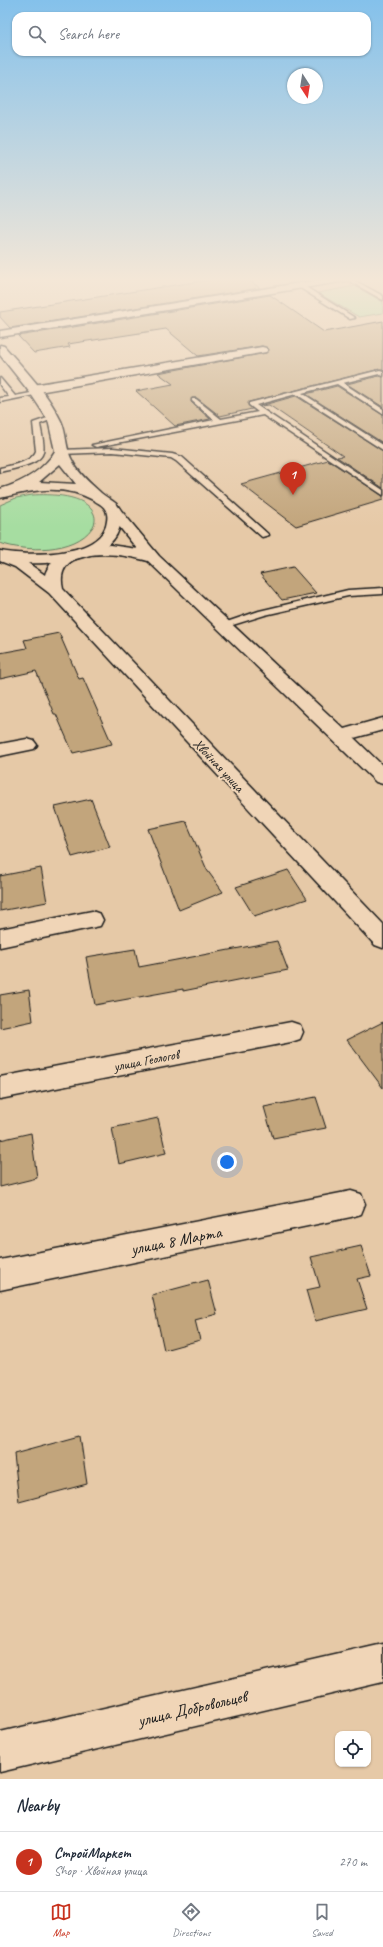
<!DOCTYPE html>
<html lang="en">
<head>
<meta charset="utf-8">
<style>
  :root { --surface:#fff; --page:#f6f6f7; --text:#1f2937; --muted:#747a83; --line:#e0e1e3; --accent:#c8321e }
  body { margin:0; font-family:Caveat,sans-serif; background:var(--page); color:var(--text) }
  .controls { position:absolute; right:12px; bottom:12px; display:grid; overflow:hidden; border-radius:8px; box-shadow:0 1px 3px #0004 }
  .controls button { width:36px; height:36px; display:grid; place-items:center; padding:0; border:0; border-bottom:1px solid var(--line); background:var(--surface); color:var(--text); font:20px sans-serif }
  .compass { position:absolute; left:287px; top:68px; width:36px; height:36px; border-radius:50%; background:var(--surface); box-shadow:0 1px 3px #0004; rotate:168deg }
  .you { position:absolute; left:227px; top:1162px; width:14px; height:14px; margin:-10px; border:3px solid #fff; border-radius:50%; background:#1a73e8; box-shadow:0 0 0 6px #1a73e833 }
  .badge { display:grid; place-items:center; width:26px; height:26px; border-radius:50%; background:var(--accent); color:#fff; font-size:13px; font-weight:700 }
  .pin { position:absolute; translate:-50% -33px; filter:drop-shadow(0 1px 2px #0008) }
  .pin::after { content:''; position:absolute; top:21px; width:14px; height:12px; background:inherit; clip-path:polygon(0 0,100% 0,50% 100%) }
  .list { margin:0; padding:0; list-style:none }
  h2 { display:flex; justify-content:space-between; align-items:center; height:52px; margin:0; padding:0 16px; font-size:17px }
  h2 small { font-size:13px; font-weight:400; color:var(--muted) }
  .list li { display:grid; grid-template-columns:26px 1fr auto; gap:12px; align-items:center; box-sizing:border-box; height:60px; padding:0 16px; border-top:1px solid var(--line) }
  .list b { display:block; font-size:15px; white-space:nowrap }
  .list p { margin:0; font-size:13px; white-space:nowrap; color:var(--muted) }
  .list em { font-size:13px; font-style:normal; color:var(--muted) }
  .icon { flex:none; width:22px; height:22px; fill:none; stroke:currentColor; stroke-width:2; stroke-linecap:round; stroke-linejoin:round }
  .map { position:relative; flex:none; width:383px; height:1779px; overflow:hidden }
  .search { position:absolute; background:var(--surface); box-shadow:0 1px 3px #0004; left:12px; right:12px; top:12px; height:44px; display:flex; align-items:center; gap:10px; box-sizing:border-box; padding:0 14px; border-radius:12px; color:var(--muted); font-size:15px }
  .sheet { height:112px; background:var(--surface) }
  nav { display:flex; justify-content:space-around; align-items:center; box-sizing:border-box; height:56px; border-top:1px solid var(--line); background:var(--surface); font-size:11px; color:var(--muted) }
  nav a { display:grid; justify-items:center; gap:2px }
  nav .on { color:var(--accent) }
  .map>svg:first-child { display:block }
  .green { fill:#a6dda1; stroke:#617c5e }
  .building { fill:#c2a57b; stroke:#1c1c1c }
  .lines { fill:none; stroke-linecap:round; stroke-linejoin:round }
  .lane-casing { stroke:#1c1c1c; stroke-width:3 }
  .street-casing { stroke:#1c1c1c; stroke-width:3 }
  .secondary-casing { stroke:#1c1c1c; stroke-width:3 }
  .lane { fill:#f0d5b7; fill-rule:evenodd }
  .street { fill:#f0d5b7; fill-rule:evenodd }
  .secondary { fill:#f0d5b7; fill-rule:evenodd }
  .labels { text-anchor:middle; stroke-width:4; stroke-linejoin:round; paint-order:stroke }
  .street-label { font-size:14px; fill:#1c1c1c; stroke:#f0d5b7 }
  .near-street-label { font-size:17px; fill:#1c1c1c; stroke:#f0d5b7 }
</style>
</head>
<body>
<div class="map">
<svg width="383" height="1779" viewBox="0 0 383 1779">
  <rect width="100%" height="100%" fill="#e6c9a7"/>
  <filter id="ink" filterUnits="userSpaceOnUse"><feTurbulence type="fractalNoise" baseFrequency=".025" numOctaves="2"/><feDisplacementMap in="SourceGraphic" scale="8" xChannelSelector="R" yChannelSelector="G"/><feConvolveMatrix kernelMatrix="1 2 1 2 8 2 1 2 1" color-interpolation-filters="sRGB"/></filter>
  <g filter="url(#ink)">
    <!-- green -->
    <path class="green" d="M355 286 383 302V313L359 317 318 293Z
      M32 495C49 494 86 494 94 514 96 519 95 524 92 528 75 553 25 552 0 543V505L16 498Z"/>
    <!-- building -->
    <path class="building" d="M221 278H246L260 288 10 328 0 317V312Z
      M270 295 324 332 383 321V369H380L249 402 248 405 252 409 220 416 197 398H192L191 402 210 419 175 426 136 391 173 384 158 373 266 353 269 349 262 346 198 356 166 329 68 344 70 347 34 353 18 336Z
      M379 376 383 377V407L347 384Z
      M337 386 383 415V443L306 394Z
      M296 396 383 451V488L337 457 343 456 269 405 260 406Z
      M328 460 383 496V500L296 526 241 484Z
      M293 567 316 593 282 600 260 574Z
      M59 633 79 679 83 678 112 744 73 753 56 714H54L36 671 0 679V653L27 648 24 640Z
      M91 799 110 847 72 857 55 807Z
      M186 821 207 870 223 892 179 910 148 829Z
      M41 868 47 902 0 911V876Z
      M288 870 307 899 254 916 236 887Z
      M277 941 288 970 183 991V989L95 1005 86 957 135 949 139 967Z
      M29 990 33 1021 0 1028V995Z
      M383 1022V1088L347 1040Z
      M316 1097 326 1128 273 1138 264 1107Z
      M158 1118 166 1153 119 1164 112 1128Z
      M31 1133 37 1178 0 1187V1140Z
      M361 1246 371 1276 357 1279 367 1309 315 1321 306 1290 320 1287 311 1257Z
      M208 1280 217 1314 195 1320 200 1340 164 1350 152 1295Z
      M80 1436 87 1484 19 1502 14 1454Z"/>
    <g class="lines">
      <!-- lane casing -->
      <g class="lane-casing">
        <path id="lane" d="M344 278H350L383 296V300Z
          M297 284H301L355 318 350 319 297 286Z
          M380 370 383 371V376L379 374 343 383 383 409V414L337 384 302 393 383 445V450L296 394 256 405 383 490V495L263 415 96 447 92 445 214 420 192 401V399H196L221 419 258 412 249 405V403Z
          M0 378 15 396 36 392 39 394 0 402V398L9 397 0 385Z
          M50 417 55 418 40 424C41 432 45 444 43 452 41 465 11 469 0 472V468C11 465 31 463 36 451L33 423Z
          M113 448 172 454 182 457 269 535 262 537 176 461 171 458 113 452 61 454 57 452 61 450Z
          M383 588V594L348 596 265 615 223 628 218 625 259 611 348 590Z"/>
      </g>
      <!-- street casing -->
      <g class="street-casing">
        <path id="street" d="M331 278H351L346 281 0 337V331Z
          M262 347 266 348 268 350 266 352 33 393 27 389 33 385Z
          M114 507 119 508 159 556 344 729 383 718V730L354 738 383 766V784L376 782 148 561C122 553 52 543 63 589L383 924V948L375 945 49 593 15 567 0 561V551L25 561 45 575C48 563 63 549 76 550L78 548 110 545 137 549 107 511 109 508Z
          M27 739 34 741 37 745 34 749 0 756V744Z
          M92 911 100 914 103 920 100 926 0 947V929Z
          M291 1022 300 1025 303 1032 300 1039 291 1042 0 1099V1077Z
          M351 1191 361 1194 365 1204 361 1214 351 1217 0 1290V1260Z
          M383 1644V1682L0 1772V1732Z"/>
      </g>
      <!-- secondary casing -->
      <g class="secondary-casing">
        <path id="secondary" d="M0 345 4 346C24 369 48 393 61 421 67 434 65 449 73 462 79 474 91 484 101 493 109 500 117 501 121 511 124 518 121 523 119 529 108 566 30 566 0 561V551C27 556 95 558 106 526 107 521 108 518 107 514 106 507 100 504 95 501 64 483 32 490 0 498V489C21 483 43 471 55 451L48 420 31 394 0 355ZM60 464 76 484 39 482Z"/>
      </g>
      <!-- lane -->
      <use href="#lane" class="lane"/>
      <!-- street -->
      <use href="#street" class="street"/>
      <!-- secondary -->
      <use href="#secondary" class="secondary"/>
    </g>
  </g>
  <!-- sky -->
  <linearGradient id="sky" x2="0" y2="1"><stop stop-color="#84c1eb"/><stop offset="0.53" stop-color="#f4e7d7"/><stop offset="1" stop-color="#f4e7d7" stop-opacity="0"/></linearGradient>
  <rect width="383" height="527" fill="url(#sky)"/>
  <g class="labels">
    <!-- street labels -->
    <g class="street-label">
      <text transform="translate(219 765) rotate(47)" y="5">Хвойная улица</text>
      <text transform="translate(146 1060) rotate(-11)" y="5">улица Геологов</text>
    </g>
    <!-- near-street labels -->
    <g class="near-street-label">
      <text transform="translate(176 1240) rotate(-11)" y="6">улица 8 Марта</text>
      <text transform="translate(192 1708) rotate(-13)" y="6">улица Добровольцев</text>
    </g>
  </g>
</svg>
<div class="controls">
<button><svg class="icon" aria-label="locate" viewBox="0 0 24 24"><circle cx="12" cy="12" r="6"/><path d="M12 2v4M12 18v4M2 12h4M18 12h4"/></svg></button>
</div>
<svg class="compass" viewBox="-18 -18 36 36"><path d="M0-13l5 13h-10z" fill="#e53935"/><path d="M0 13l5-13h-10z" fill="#747a83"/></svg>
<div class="you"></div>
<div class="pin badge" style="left:293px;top:495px">1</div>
<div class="search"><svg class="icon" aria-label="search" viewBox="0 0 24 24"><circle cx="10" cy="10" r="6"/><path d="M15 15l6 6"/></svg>Search here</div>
</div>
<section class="sheet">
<h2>Nearby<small></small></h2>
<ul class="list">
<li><span class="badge">1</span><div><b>СтройМаркет</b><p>Shop · Хвойная улица</p></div><em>270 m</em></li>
</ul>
</section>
<nav>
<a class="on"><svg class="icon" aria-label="map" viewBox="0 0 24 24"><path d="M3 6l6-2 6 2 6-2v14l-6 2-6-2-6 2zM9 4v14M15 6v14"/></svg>Map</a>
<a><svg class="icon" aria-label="directions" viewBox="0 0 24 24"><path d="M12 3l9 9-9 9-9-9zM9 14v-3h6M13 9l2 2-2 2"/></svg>Directions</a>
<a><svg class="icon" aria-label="saved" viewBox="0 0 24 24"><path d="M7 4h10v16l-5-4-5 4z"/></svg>Saved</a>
</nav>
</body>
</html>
